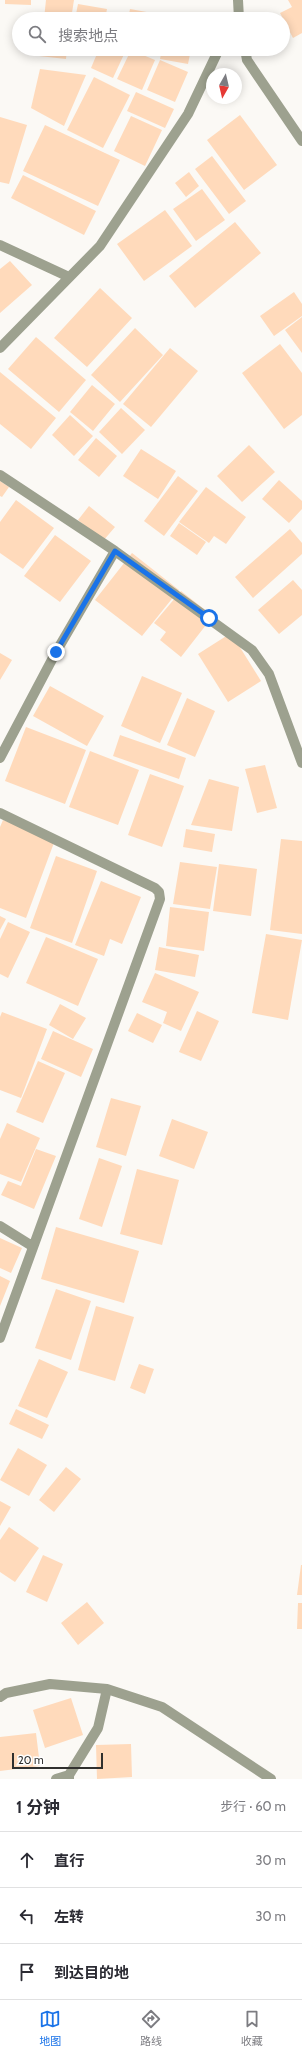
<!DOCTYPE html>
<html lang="zh">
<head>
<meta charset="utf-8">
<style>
  :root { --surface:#fff; --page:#f2f2f3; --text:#2b2b33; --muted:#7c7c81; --line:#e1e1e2; --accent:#1a73e8 }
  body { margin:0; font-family:Cabin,"Noto Sans SC",sans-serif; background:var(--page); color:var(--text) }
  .compass { position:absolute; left:206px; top:68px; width:36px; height:36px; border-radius:50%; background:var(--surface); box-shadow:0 2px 10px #0003; rotate:188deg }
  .scale { position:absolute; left:12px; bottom:10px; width:91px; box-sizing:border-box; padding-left:4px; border:2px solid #30302e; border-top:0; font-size:11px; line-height:14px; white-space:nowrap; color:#30302e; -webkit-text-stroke:3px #fff; paint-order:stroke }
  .stop { position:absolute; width:12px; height:12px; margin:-9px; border:3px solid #1a73e8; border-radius:50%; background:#fff }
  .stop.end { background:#1a73e8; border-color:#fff; box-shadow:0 1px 4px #0008 }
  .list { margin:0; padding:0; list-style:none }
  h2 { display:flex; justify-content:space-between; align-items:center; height:52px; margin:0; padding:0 16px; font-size:17px }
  h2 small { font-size:13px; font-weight:400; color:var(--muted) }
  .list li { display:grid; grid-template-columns:26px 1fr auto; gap:12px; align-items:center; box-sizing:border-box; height:56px; padding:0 16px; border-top:1px solid var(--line) }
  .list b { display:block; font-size:15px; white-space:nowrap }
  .list em { font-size:13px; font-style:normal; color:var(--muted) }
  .icon { flex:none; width:22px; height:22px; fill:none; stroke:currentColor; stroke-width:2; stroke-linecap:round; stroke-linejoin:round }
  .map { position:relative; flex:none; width:302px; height:1779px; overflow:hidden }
  .search { position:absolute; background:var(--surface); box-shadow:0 2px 10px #0003; left:12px; right:12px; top:12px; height:44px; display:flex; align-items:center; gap:10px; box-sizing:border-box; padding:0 14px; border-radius:22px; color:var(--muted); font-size:15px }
  .sheet { height:220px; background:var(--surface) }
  nav { display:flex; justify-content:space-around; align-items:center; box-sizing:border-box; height:56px; border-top:1px solid var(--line); background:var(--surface); font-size:11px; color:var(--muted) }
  nav a { display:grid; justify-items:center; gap:2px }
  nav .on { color:var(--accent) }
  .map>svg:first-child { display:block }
  .building { fill:#ffdabb }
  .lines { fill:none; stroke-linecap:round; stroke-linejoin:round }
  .street { stroke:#9da18f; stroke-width:10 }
  .route { stroke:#1a73e8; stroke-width:5 }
</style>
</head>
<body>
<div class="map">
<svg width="302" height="1779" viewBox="0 0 302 1779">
  <rect width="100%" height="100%" fill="#fbf9f5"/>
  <!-- building -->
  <path class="building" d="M5 0H31V5L5 4Z
    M46 0H74L71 19H44Z
    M288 0H302V33L293 38 280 13 292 7Z
    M78 4 107 9 105 19H75Z
    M130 9 180 18V19H128Z
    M40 49H67L66 59 39 56Z
    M99 49 126 50 113 78 91 68Z
    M136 49H191L188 64 160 59 161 54Z
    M131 50 155 60 142 90 117 79Z
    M160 60 188 72 175 102 147 90Z
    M40 69 86 75 64 126 31 108Z
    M94 77 130 95 103 148 67 130Z
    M136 92 174 109 165 128 127 111Z
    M240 115 277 165 244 190 207 140Z
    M131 116 162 130 145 166 114 151Z
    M0 117 27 125 9 184 0 182Z
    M45 125 120 160 98 206 23 171Z
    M212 156 246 201 229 214 195 169Z
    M189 172 199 186 186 197 175 183Z
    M23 175 96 211 84 235 11 198Z
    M202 189 225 220 196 241 173 209Z
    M165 210 192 246 144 281 117 244Z
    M235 222 261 253 195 308 169 276Z
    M10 261 32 285 0 313V269Z
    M100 288 132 318 87 367 54 338Z
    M294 292 302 304V316L274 336 260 316Z
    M302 317V353L285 330Z
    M135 328 163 355 120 402 91 375Z
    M36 337 86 380 59 412 8 369Z
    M280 344 302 373V415L284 429 242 373Z
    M170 348 198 371 151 427 123 404Z
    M0 372 56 418 31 449 0 424Z
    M92 385 115 404 93 431 70 412Z
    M121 408 145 430 122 454 99 432Z
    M70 415 93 436 74 456 52 435Z
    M96 438 117 456 99 477 78 460Z
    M249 445 275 472 242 502 217 476Z
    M141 449 176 471 158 499 123 476Z
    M178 476 198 491 164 536 144 521Z
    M279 480 302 501V509L289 523 262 499Z
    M0 481 9 487 2 497 0 496Z
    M206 487 246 517 226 544 214 536 209 543 179 522Z
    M16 500 54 528 23 569 0 553V522Z
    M89 506 115 527 103 541 78 520Z
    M179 523 206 542 197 555 170 536Z
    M290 529 302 543V554L253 598 235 577Z
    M55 535 91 561 60 602 24 576Z
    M132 553 179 590 142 636 95 600Z
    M293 580 302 590V615L279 634 258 610Z
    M181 591 213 616 181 657 160 640 166 632 154 623Z
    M231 633 261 681 228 702 198 654Z
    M0 653 12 660 0 680Z
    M142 676 182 693 160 743 121 726Z
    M50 686 104 716 87 746 33 716Z
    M187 698 215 711 195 757 167 745Z
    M26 727 86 750 65 804 5 781Z
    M120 735 186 758 179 779 113 756Z
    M90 751 139 770 118 825 69 807Z
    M265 765 277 808 257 813 245 769Z
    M150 774 184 786 162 847 128 835Z
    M209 779 239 787 232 831 191 825Z
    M3 820 55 840 26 918 0 908V827Z
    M186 829 215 834 212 852 183 847Z
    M281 839 302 841V934L270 930Z
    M56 856 97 871 72 943 30 928Z
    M180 862 217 867 210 909 173 904Z
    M219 864 257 869 251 916 213 911Z
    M101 881 141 897 122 944 110 939 104 956 75 945Z
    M170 907 209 912 204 951 166 946Z
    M0 916 6 919 0 930Z
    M8 922 30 932 8 978 0 974V939Z
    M266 934 302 940 288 1020 252 1013Z
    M46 937 98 959 78 1006 26 983Z
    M159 947 199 955 195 977 155 970Z
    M155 973 199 992 181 1031 163 1023 167 1012 142 1002Z
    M60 1004 86 1018 73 1039 49 1025Z
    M197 1011 219 1021 201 1061 179 1052Z
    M2 1012 47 1029 21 1098 0 1090V1017Z
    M137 1013 162 1025 153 1043 128 1031Z
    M53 1031 93 1049 81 1077 41 1059Z
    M38 1061 65 1073 43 1123 16 1112Z
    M111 1098 141 1106 126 1156 96 1147Z
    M172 1119 208 1132 194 1169 159 1156Z
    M7 1123 40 1138 21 1182 0 1174V1139Z
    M36 1149 56 1156 34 1209 1 1195 8 1181 21 1186Z
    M99 1158 122 1166 102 1227 79 1219Z
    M137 1169 179 1180 162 1245 120 1234Z
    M56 1227 139 1251 124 1303 41 1279Z
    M0 1238 22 1248 11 1273 0 1268Z
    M0 1276 10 1281 0 1306Z
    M56 1289 91 1301 71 1360 35 1348Z
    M96 1306 134 1317 115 1381 78 1370Z
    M39 1359 68 1372 47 1418 18 1406Z
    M139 1364 154 1369 145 1394 130 1388Z
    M16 1409 49 1425 42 1439 9 1424Z
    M18 1448 47 1465 29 1496 0 1480Z
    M66 1467 81 1479 54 1512 39 1500Z
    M0 1501 11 1507 0 1526Z
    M9 1527 39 1548 15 1582 0 1572V1540Z
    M43 1555 63 1564 47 1602 26 1592Z
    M301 1565H302V1595H297Z
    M87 1602 104 1623 78 1645 61 1623Z
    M298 1603H302V1629H297Z
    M71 1698 83 1735 45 1748 33 1710Z
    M36 1733 40 1766 0 1771V1737Z
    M131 1744 132 1777 97 1779 96 1745Z"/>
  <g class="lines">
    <!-- street -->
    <path class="street" d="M238 0 239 19
      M245 49 247 60 302 141
      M0 245 69 277
      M0 348 100 246 188 114 219 49
      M0 475 115 551 252 650 269 674 302 763
      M0 758 56 652 115 551
      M0 813 155 888 159 892 160 899 0 1338
      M0 1226 32 1246
      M0 1697 6 1693 50 1684 107 1689 162 1707 271 1779
      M56 1779 69 1775
      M69 1779V1775L98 1728 107 1689"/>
  </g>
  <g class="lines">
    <!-- route -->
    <path class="route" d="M56 652 115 551 209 618"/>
  </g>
</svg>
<svg class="compass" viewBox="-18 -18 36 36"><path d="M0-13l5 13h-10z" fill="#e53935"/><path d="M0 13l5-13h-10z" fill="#7c7c81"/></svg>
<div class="scale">20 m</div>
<div class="stop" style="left:209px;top:618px"></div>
<div class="stop end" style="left:56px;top:652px"></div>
<div class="search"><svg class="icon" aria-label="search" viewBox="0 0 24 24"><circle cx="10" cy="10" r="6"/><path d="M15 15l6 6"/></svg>搜索地点</div>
</div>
<section class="sheet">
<h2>1 分钟<small>步行 · 60 m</small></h2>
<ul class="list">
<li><svg class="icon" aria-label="ahead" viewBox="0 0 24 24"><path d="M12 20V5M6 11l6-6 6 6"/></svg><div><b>直行</b></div><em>30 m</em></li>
<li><svg class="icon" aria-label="left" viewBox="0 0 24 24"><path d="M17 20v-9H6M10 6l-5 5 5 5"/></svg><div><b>左转</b></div><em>30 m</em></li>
<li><svg class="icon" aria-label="arrive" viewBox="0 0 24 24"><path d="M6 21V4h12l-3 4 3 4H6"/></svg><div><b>到达目的地</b></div></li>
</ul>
</section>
<nav>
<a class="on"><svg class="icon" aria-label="map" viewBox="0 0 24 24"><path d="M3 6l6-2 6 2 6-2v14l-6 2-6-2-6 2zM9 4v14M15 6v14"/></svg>地图</a>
<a><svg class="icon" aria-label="directions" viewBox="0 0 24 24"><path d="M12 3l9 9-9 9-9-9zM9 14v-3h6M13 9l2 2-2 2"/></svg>路线</a>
<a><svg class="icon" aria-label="saved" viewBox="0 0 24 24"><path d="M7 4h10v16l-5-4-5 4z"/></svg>收藏</a>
</nav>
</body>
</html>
